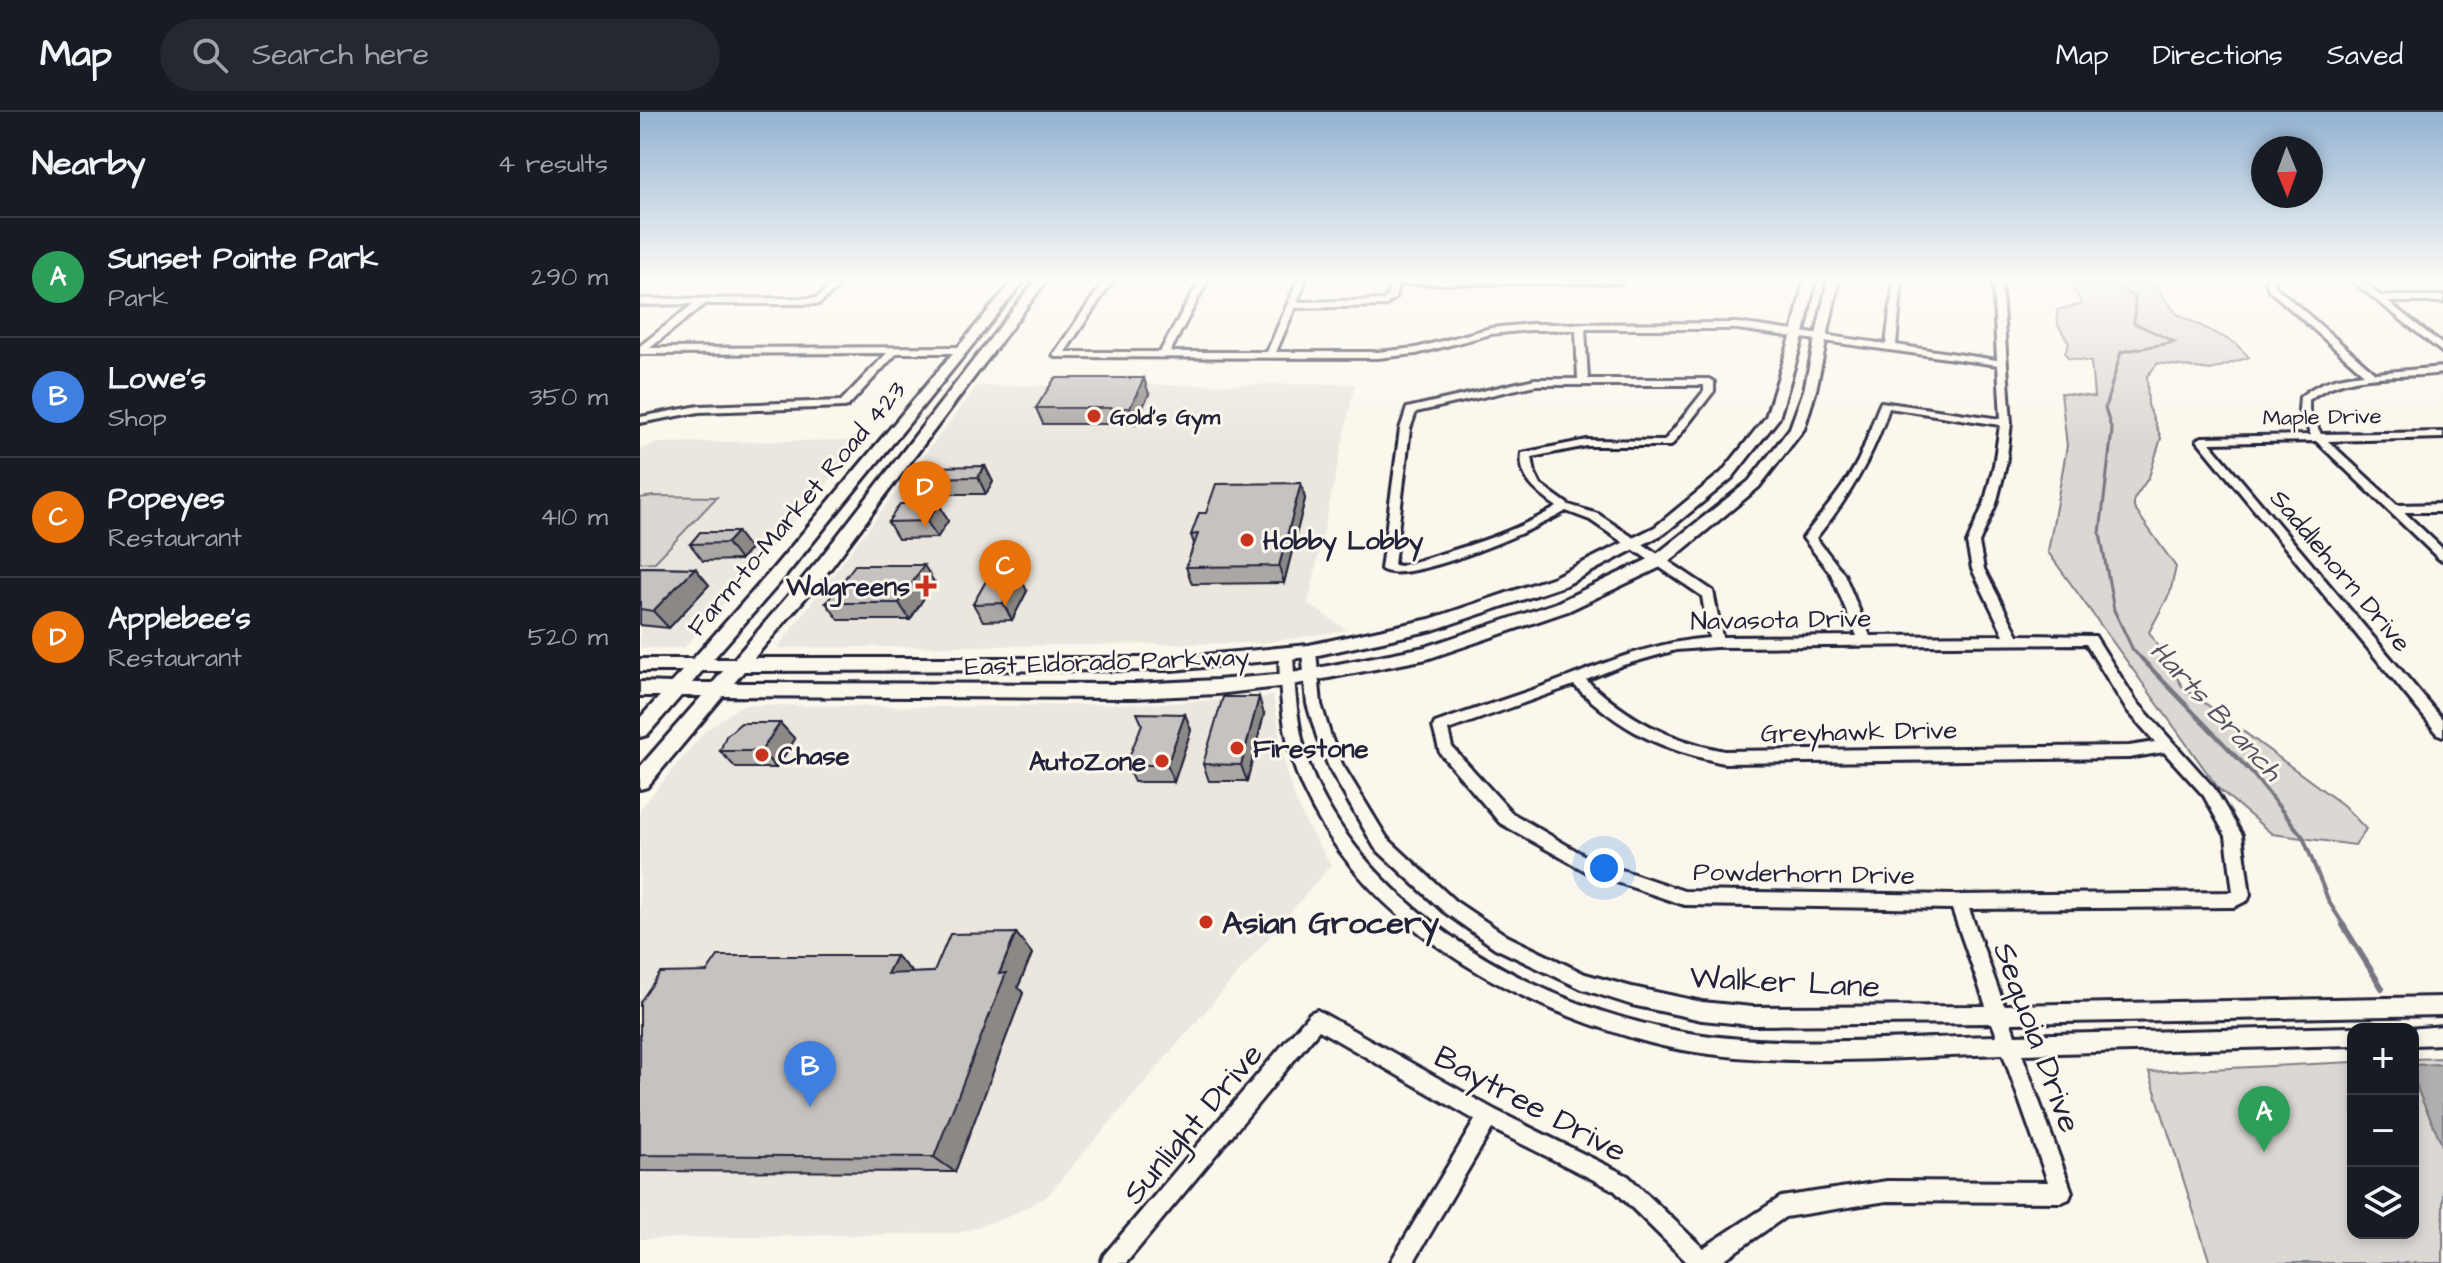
<!DOCTYPE html>
<html lang="en">
<head>
<meta charset="utf-8">
<style>
  :root { --surface:#171b24; --page:#242831; --text:#f1f3f6; --muted:#9ea1a6; --line:#363941; --accent:#0b8043 }
  body { margin:0; font-family:"Architects Daughter",sans-serif; background:var(--page); color:var(--text) }
  .controls { position:absolute; right:24px; bottom:24px; display:grid; overflow:hidden; border-radius:16px; box-shadow:0 4px 12px #0003 }
  .controls button { width:72px; height:72px; display:grid; place-items:center; padding:0; border:0; border-bottom:2px solid var(--line); background:var(--surface); color:var(--text); font:40px sans-serif }
  .compass { position:absolute; left:1611px; top:24px; width:72px; height:72px; border-radius:50%; background:var(--surface); box-shadow:0 4px 12px #0003; rotate:179deg }
  .you { position:absolute; left:964px; top:756px; width:28px; height:28px; margin:-20px; border:6px solid #fff; border-radius:50%; background:#1a73e8; box-shadow:0 0 0 12px #1a73e833 }
  .badge { display:grid; place-items:center; width:52px; height:52px; border-radius:50%; background:var(--accent); color:#fff; font-size:26px; font-weight:700 }
  .pin { position:absolute; translate:-50% -66px; filter:drop-shadow(0 2px 4px #0008) }
  .pin::after { content:''; position:absolute; top:42px; width:28px; height:24px; background:inherit; clip-path:polygon(0 0,100% 0,50% 100%) }
  .list { margin:0; padding:0; list-style:none }
  h2 { display:flex; justify-content:space-between; align-items:center; height:104px; margin:0; padding:0 32px; font-size:34px }
  h2 small { font-size:26px; font-weight:400; color:var(--muted) }
  .list li { display:grid; grid-template-columns:52px 1fr auto; gap:24px; align-items:center; box-sizing:border-box; height:120px; padding:0 32px; border-top:2px solid var(--line) }
  .list b { display:block; font-size:30px; white-space:nowrap }
  .list p { margin:0; font-size:26px; white-space:nowrap; color:var(--muted) }
  .list em { font-size:26px; font-style:normal; color:var(--muted) }
  .icon { flex:none; width:44px; height:44px; fill:none; stroke:currentColor; stroke-width:2; stroke-linecap:round; stroke-linejoin:round }
  .map { position:relative; flex:none; width:1803px; height:1151px; overflow:hidden }
  header { display:flex; align-items:center; gap:48px; box-sizing:border-box; height:112px; padding:0 40px; background:var(--surface); border-bottom:2px solid var(--line) }
  header strong { font-size:38px }
  nav { display:flex; gap:44px; margin-inline-start:auto; font-size:28px }
  .search { width:560px; height:72px; background:var(--page); display:flex; align-items:center; gap:20px; box-sizing:border-box; padding:0 28px; border-radius:44px; color:var(--muted); font-size:30px }
  main { display:flex }
  aside { flex:1; background:var(--surface) }
  .map>svg:first-child { display:block }
  .built { fill:#ebe7df }
  .green { fill:#dbd8d3; stroke:#7e7d87; stroke-width:2 }
  .water { fill:#b1aeb0; stroke:#787681; stroke-width:2 }
  .lines { fill:none; stroke-linecap:round; stroke-linejoin:round }
  .stream-far2 { stroke:#787681; stroke-width:3 }
  .stream-far1 { stroke:#787681; stroke-width:4 }
  .stream { stroke:#787681; stroke-width:6 }
  .minor-casing { stroke:#22223b; stroke-width:6 }
  .major-casing { stroke:#22223b; stroke-width:6 }
  .minor { fill:#fbf7ec; fill-rule:evenodd }
  .major { fill:#fbf7ec; fill-rule:evenodd }
  .wall { fill:#aaa7a5; stroke:#22223b; stroke-width:2 }
  .shaded-wall { fill:#8b8886; stroke:#22223b; stroke-width:2 }
  .building { fill:#c6c2c0; stroke:#22223b; stroke-width:2 }
  .poi-dot { fill:#c8321e; stroke:#fbf7ec; stroke-width:3 }
  .labels { text-anchor:middle; stroke-width:6; stroke-linejoin:round; paint-order:stroke }
  .far-poi-label { font-size:22px; font-weight:bold; fill:#22223b; stroke:#fbf7ec; text-anchor:start }
  .far-street-label { font-size:22px; fill:#22223b; stroke:#fbf7ec }
  .street-label { font-size:26px; fill:#22223b; stroke:#fbf7ec }
  .poi-label { font-size:26px; font-weight:bold; fill:#22223b; stroke:#fbf7ec; text-anchor:start }
  .water-label { font-size:28px; font-style:italic; fill:#545364; stroke:#fbf7ec }
  .near-poi-label { font-size:32px; font-weight:bold; fill:#22223b; stroke:#fbf7ec; text-anchor:start }
  .near-street-label { font-size:32px; fill:#22223b; stroke:#fbf7ec }
</style>
</head>
<body>
<header>
<strong>Map</strong>
<div class="search"><svg class="icon" aria-label="search" viewBox="0 0 24 24"><circle cx="10" cy="10" r="6"/><path d="M15 15l6 6"/></svg>Search here</div>
<nav><a>Map</a><a>Directions</a><a>Saved</a></nav>
</header>
<main>
<aside>
<h2>Nearby<small>4 results</small></h2>
<ul class="list">
<li><span class="badge" style="background:#2e9e5b">A</span><div><b>Sunset Pointe Park</b><p>Park</p></div><em>290 m</em></li>
<li><span class="badge" style="background:#3f7fe0">B</span><div><b>Lowe's</b><p>Shop</p></div><em>350 m</em></li>
<li><span class="badge" style="background:#e8710a">C</span><div><b>Popeyes</b><p>Restaurant</p></div><em>410 m</em></li>
<li><span class="badge" style="background:#e8710a">D</span><div><b>Applebee's</b><p>Restaurant</p></div><em>520 m</em></li>
</ul>
</aside>
<div class="map">
<svg width="1803" height="1151" viewBox="0 0 1803 1151">
  <rect width="100%" height="100%" fill="#fbf7ec"/>
  <filter id="ink" filterUnits="userSpaceOnUse"><feTurbulence type="fractalNoise" baseFrequency=".0125" numOctaves="2"/><feDisplacementMap in="SourceGraphic" scale="16" xChannelSelector="R" yChannelSelector="G"/><feConvolveMatrix kernelMatrix="1 2 1 2 8 2 1 2 1" color-interpolation-filters="sRGB"/></filter>
  <g filter="url(#ink)">
    <!-- built -->
    <path class="built" d="M715 272 668 492 707 518 623 531 137 536 337 274Z
      M225 328 44 536H0V337L17 331Z
      M633 584 646 660 655 686 665 710 691 753 406 1085 370 1104 319 1121 0 1127V697L66 618 102 593 312 595 533 591Z"/>
    <!-- green -->
    <path class="green" d="M1429 168H1510L1537 202 1595 231 1609 245 1571 258 1518 251 1507 264 1508 293 1521 326 1509 365 1494 387V396L1536 455 1530 481 1509 520 1542 574 1703 693 1726 717 1715 733 1632 722 1579 677 1408 440 1427 334 1421 281 1454 285 1451 250 1428 246 1425 241 1429 231 1418 213 1417 198 1442 192Z
      M13 384 77 385 15 450 0 451V386Z
      M1803 946V1151H1570L1509 960 1713 950V1121H1773V947Z"/>
    <!-- water -->
    <path class="water" d="M1803 952V1037C1795 1009 1773 981 1773 953Z"/>
    <g class="lines">
      <!-- stream-far2 -->
      <path class="stream-far2" d="M1469 168 1495 186 1494 211 1535 230 1481 240 1465 296 1472 319 1460 421 1474 498 1493 538 1503 548"/>
      <!-- stream-far1 -->
      <path class="stream-far1" d="M1501 546 1612 661 1663 725 1689 790 1705 815"/>
      <!-- stream -->
      <path class="stream" d="M1703 813 1742 876"/>
      <!-- minor casing -->
      <g class="minor-casing">
        <path id="minor" d="M197 168H206L179 192H65L10 236 323 235 328 238 323 241H257L208 294 204 295 59 300 0 311V305L59 294 201 289 247 241 0 242V234L53 192 0 193V187L177 186Z
          M465 168H473L425 240H520L560 168H568L530 240H627L658 168H666L657 190 743 188 747 185 752 168H984L980 171 759 172 755 186 745 194 655 196 636 240H737L776 236 851 216 890 212 1097 211 1246 232 1254 168H1262L1256 233 1357 248 1353 168H1361L1371 311 1366 353 1356 392 1339 431 1344 457 1378 523 1455 524 1496 589 1574 676 1602 723 1610 783 1608 788 1594 795 1329 797 1364 893 1803 885V903L1371 911 1375 923 1713 915 1718 917H1713V933L1382 942 1432 1080 1429 1087 1422 1090 1247 1089 1145 1105 1079 1151H1048L974 1078 852 1017 773 1151H750L835 1008 679 918 486 1151H461L464 1143 670 901 677 898 855 998 988 1064 1063 1136 1141 1085 1247 1069 1408 1070 1363 942C1260 945 1151 956 1049 939 1015 934 982 923 950 912 831 869 717 795 663 677 644 635 640 587 639 541L646 536 653 541C655 586 658 635 679 677 744 809 906 898 1049 921 1150 937 1255 926 1357 924L1352 911 1112 913 1062 908 992 893 942 877 855 836 803 799 735 736 690 658 677 625 667 592 662 539 664 536H674L676 539 681 592 691 625 702 652 747 726 815 789 867 824 945 862 992 875 1062 890 1112 895 1346 894 1312 797 1044 793 947 760 860 711 800 641 793 615 795 611C840 595 886 581 931 564 978 546 1018 530 1069 526L1062 484 950 408 926 399C899 416 764 475 741 457L760 317 767 296 895 267H938L936 218H890L851 222 776 242 737 246 415 245 413 243ZM945 217H1097L1358 253 1361 307 1241 290C1232 309 1227 330 1218 349 1203 378 1182 400 1163 426L1191 462 1217 524 1082 525 1073 479 958 402 929 393 901 373 895 361 892 345 947 334H1031L1074 279V270L1069 267H948ZM895 273H1064V279L1024 329 947 328 882 341C878 367 898 381 917 395 868 424 814 438 760 454L754 453 770 317 776 300ZM1249 296 1360 313 1354 353 1344 392 1327 431 1332 457 1364 523 1230 524 1204 462 1176 426C1209 386 1233 345 1249 296ZM1446 532 1486 597 1515 630 1489 634 1084 639C1026 627 990 608 946 568L983 553 1036 538 1076 535ZM934 573C982 619 1019 637 1084 651L1489 646 1524 640 1564 684 1586 724 1593 780 1318 783 1044 779 952 748 872 701 812 635 808 618Z
          M1625 168H1633L1636 175 1735 261 1803 255V261C1759 267 1705 258 1669 288V298L1681 322 1803 320V326L1688 329 1757 393 1803 392V400H1764L1803 437V448L1799 447 1676 329 1570 331 1803 608V624L1798 622 1557 328 1562 325 1671 323 1659 298 1660 285C1679 269 1700 264 1724 262L1629 178Z
          M1711 168H1720L1741 184H1803V190H1748L1803 233V241Z
          M1803 914V932L1773 933V917H1768Z"/>
      </g>
      <!-- major casing -->
      <g class="major-casing">
        <path id="major" d="M374 168H385L143 467 73 547H94L178 449 396 168H407L190 457 114 546H532L669 533 790 507 914 465 1015 415 1082 360 1126 305 1152 222 1164 168H1175L1164 222 1139 306 1092 366 1025 421 926 473 793 518 669 545 532 558 104 559 94 571 494 572 577 568 647 562 785 535 916 491 1013 445 1109 369 1150 316 1164 278 1188 168H1199L1176 278 1164 317 1119 375 1025 453 928 499 787 547 647 574 577 582 494 586 83 584 7 675 0 677V655L62 584H41L7 623 0 625V606L20 584H0V570L31 571 42 559H0V547H53L131 459ZM62 559H83L73 571H52Z"/>
      </g>
      <!-- minor -->
      <use href="#minor" class="minor"/>
      <!-- major -->
      <use href="#major" class="major"/>
    </g>
    <!-- wall -->
    <path class="wall" d="M509 282 495 312H403L396 296Z
      M345 354 353 370 346 382H291L282 366Z
      M661 371 665 387 644 471 552 472 546 455 554 432 551 423 566 401Z
      M299 392 308 409 297 426 258 427 248 410Z
      M97 420 110 437 100 448 63 449 50 432Z
      M0 455 55 456 69 473 29 516 0 513Z
      M294 470 270 508H199L186 491Z
      M387 479 372 508 343 509 333 492Z
      M545 602 551 618 534 670H494L486 653Z
      M624 602 607 669H569L563 652Z
      M140 611 155 627 136 656H96L80 639Z
      M376 821 392 842 378 875 383 881 315 1060 0 1059V890L256 844 273 861 294 860Z"/>
    <!-- shaded-wall -->
    <path class="shaded-wall" d="M504 266 509 282 495 312 490 296Z
      M345 354 353 370 346 382 338 365Z
      M661 371 665 387 644 471 639 454Z
      M299 392 308 409 297 426 287 409Z
      M97 420 110 437 100 448 87 431Z
      M284 453 294 470 270 508 259 491Z
      M55 456 69 473 29 516 13 499Z
      M379 462 387 479 372 508 363 491Z
      M619 585 624 602 607 669 601 653Z
      M545 602 551 618 534 670 527 653Z
      M140 611 155 627 136 656 121 639Z
      M376 821 392 842 378 875 383 881 315 1060 294 1045 359 862Z
      M256 844 276 864 247 862Z"/>
    <!-- building -->
    <path class="building" d="M415 266H504L490 296H396Z
      M345 354 338 365 282 366 289 355Z
      M661 371 639 454 546 455 558 422 551 423 559 401H566L576 372Z
      M260 392H299L287 409 248 410Z
      M60 420H97L87 431 50 432Z
      M215 453H284L259 491H186Z
      M0 455 55 456 13 499 0 497Z
      M350 462H379L363 491 333 492Z
      M583 585H619L601 653 563 652Z
      M497 601 545 602 527 653H486L502 612Z
      M101 611H140L121 639H80L86 624Z
      M376 821 359 862 366 861 294 1045 0 1043V890L20 861 67 860 78 844H256L247 862 294 860 310 822Z"/>
  </g>
  <!-- sky -->
  <linearGradient id="sky" x2="0" y2="1"><stop stop-color="#92b2d2"/><stop offset="0.51" stop-color="#fdfbf6"/><stop offset="1" stop-color="#fdfbf6" stop-opacity="0"/></linearGradient>
  <rect width="1803" height="329" fill="url(#sky)"/>
  <!-- markers -->
  <g class="poi-dot">
    <circle cx="454" cy="304" r="8"/>
    <circle cx="607" cy="428" r="8"/>
    <path d="M282 462h8v8h8v8h-8v8h-8v-8h-8v-8h8z"/>
    <circle cx="597" cy="636" r="8"/>
    <circle cx="122" cy="643" r="8"/>
    <circle cx="522" cy="649" r="8"/>
    <circle cx="566" cy="810" r="8"/>
  </g>
  <g class="labels">
    <!-- far-poi labels -->
    <g class="far-poi-label">
      <text x="470" y="312">Gold's Gym</text>
    </g>
    <!-- far-street labels -->
    <g class="far-street-label">
      <text transform="translate(1682 304) rotate(-1)" y="8">Maple Drive</text>
    </g>
    <!-- street labels -->
    <g class="street-label">
      <text transform="translate(156 396) rotate(-50)" y="9">Farm-to-Market Road 423</text>
      <text transform="translate(1701 458) rotate(50)" y="9">Saddlehorn Drive</text>
      <text transform="translate(1141 507) rotate(-1)" y="9">Navasota Drive</text>
      <text transform="translate(467 549) rotate(-2)" y="9">East Eldorado Parkway</text>
      <text transform="translate(1219 619) rotate(-1)" y="9">Greyhawk Drive</text>
      <text transform="translate(1164 761) rotate(1)" y="9">Powderhorn Drive</text>
    </g>
    <!-- poi labels -->
    <g class="poi-label">
      <text x="623" y="437">Hobby Lobby</text>
      <text x="270" y="483" text-anchor="end">Walgreens</text>
      <text x="613" y="645">Firestone</text>
      <text x="138" y="652">Chase</text>
      <text x="506" y="658" text-anchor="end">AutoZone</text>
    </g>
    <!-- water labels -->
    <g class="water-label">
      <text transform="translate(1577 598) rotate(47)" y="10">Harts Branch</text>
    </g>
    <!-- near-poi labels -->
    <g class="near-poi-label">
      <text x="582" y="821">Asian Grocery</text>
    </g>
    <!-- near-street labels -->
    <g class="near-street-label">
      <text transform="translate(1145 869) rotate(3)" y="11">Walker Lane</text>
      <text transform="translate(1398 925) rotate(70)" y="11">Sequoia Drive</text>
      <text transform="translate(891 991) rotate(28)" y="11">Baytree Drive</text>
      <text transform="translate(552 1011) rotate(-50)" y="11">Sunlight Drive</text>
    </g>
  </g>
</svg>
<div class="controls">
<button>+</button>
<button>−</button>
<button><svg class="icon" aria-label="layers" viewBox="0 0 24 24"><path d="M12 4l9 5-9 5-9-5zM3 14l9 5 9-5"/></svg></button>
</div>
<svg class="compass" viewBox="-18 -18 36 36"><path d="M0-13l5 13h-10z" fill="#e53935"/><path d="M0 13l5-13h-10z" fill="#9ea1a6"/></svg>
<div class="you"></div>
<div class="pin badge" style="left:1624px;top:1040px;background:#2e9e5b">A</div>
<div class="pin badge" style="left:170px;top:995px;background:#3f7fe0">B</div>
<div class="pin badge" style="left:365px;top:494px;background:#e8710a">C</div>
<div class="pin badge" style="left:285px;top:415px;background:#e8710a">D</div>
</div>
</main>
</body>
</html>
